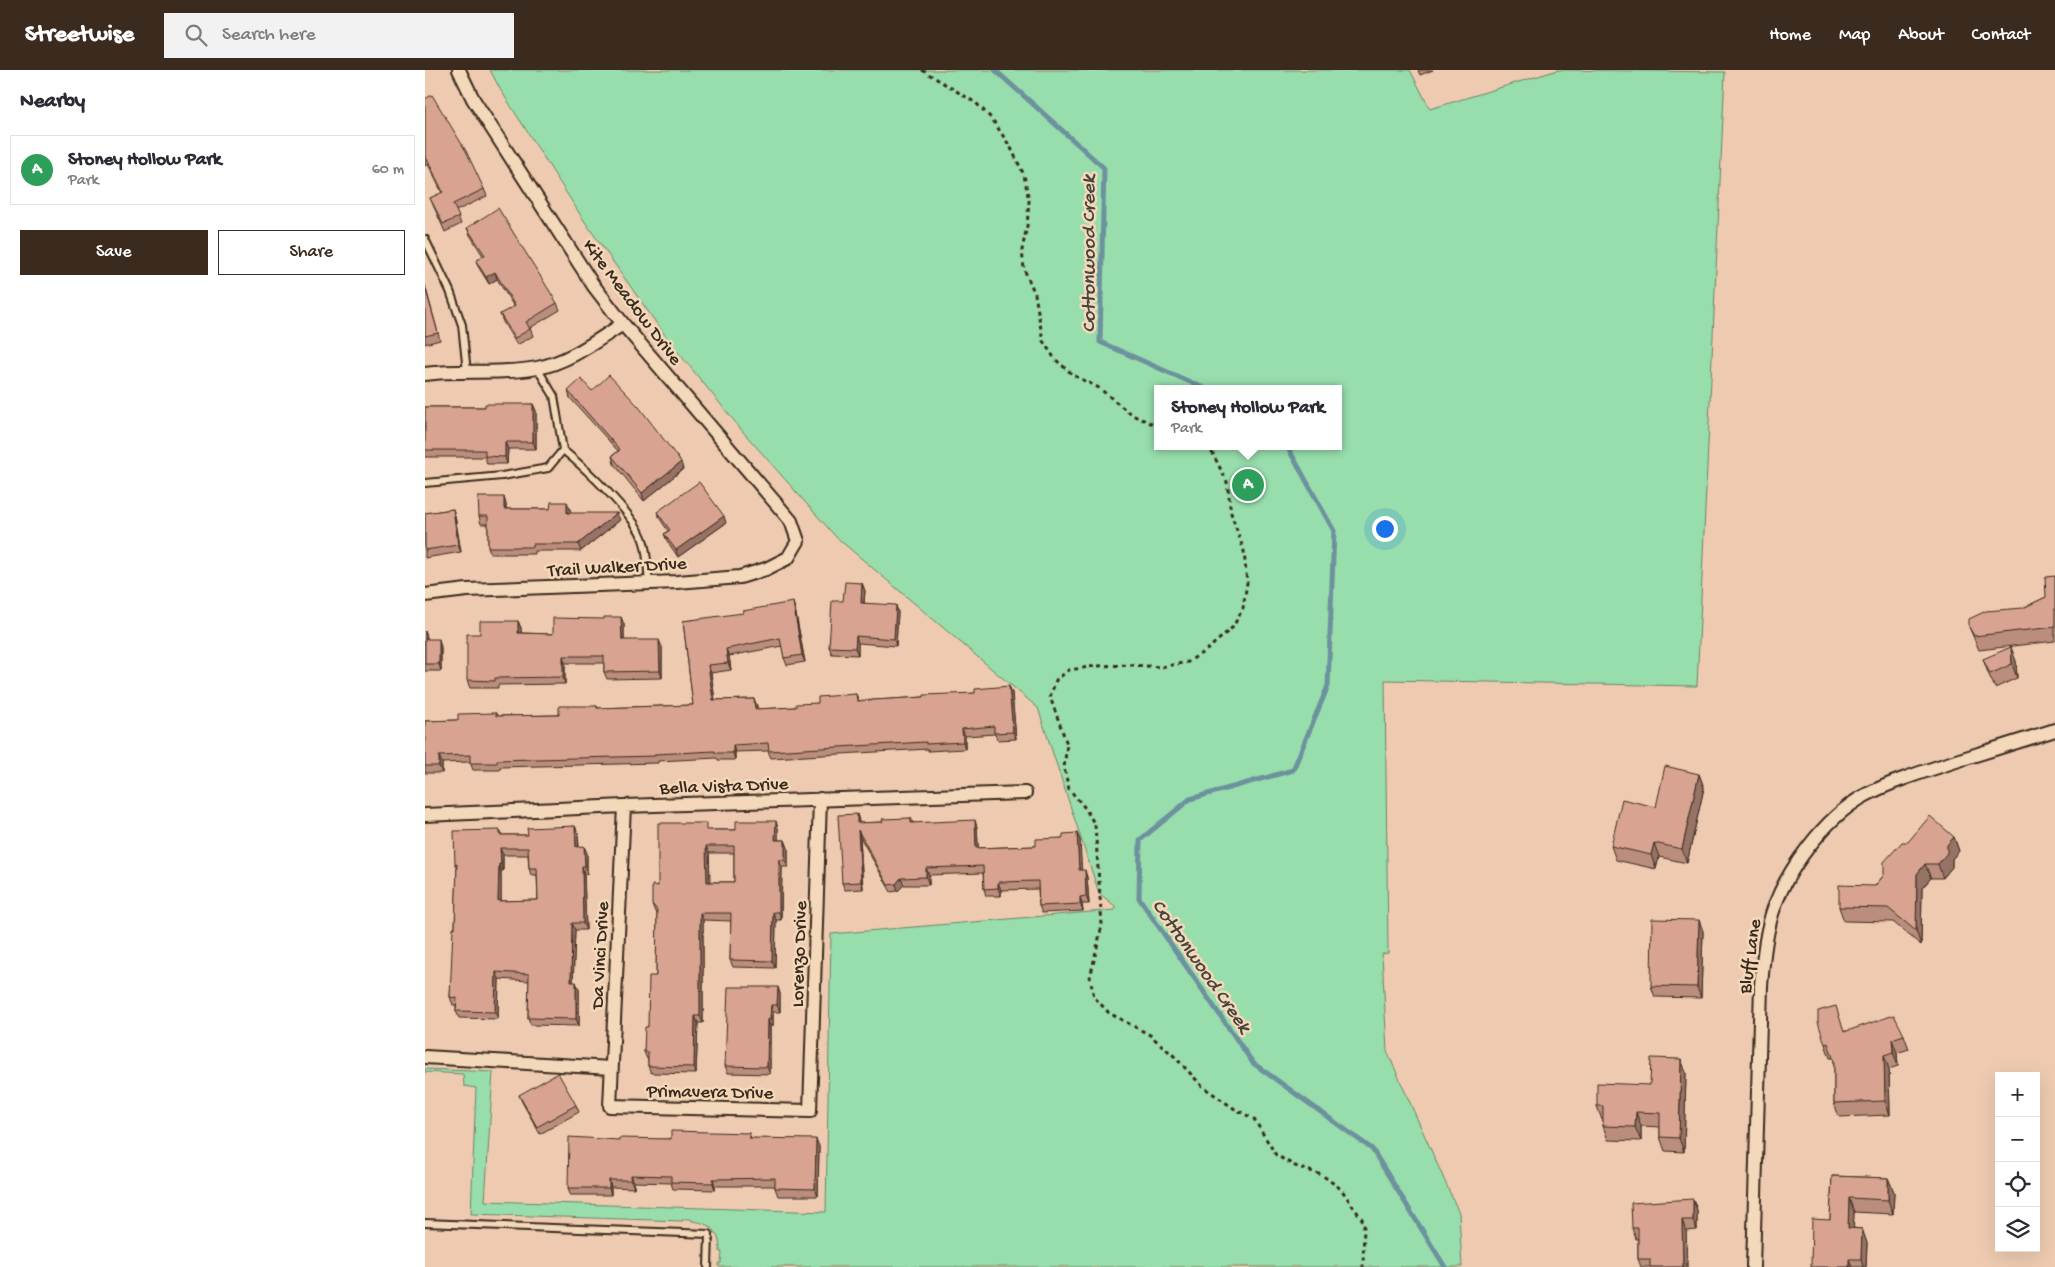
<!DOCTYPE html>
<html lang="en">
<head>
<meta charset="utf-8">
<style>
  :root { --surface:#fff; --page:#f2f2f3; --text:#2b2b33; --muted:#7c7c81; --line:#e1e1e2; --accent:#3b2a1e }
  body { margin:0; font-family:"Gochi Hand",sans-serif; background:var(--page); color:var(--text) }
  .controls { position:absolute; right:15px; bottom:15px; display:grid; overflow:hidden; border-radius:0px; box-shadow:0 5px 20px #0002 }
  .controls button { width:45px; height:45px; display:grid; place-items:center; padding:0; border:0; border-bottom:1px solid var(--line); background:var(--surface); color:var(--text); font:25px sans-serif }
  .you { position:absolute; left:959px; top:458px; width:18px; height:18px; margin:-12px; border:4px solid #fff; border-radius:50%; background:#1a73e8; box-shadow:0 0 0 8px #1a73e833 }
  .badge { display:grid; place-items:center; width:32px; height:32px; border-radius:50%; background:var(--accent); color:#fff; font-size:16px; font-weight:700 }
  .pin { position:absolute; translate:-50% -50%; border:2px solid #fff; box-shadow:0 1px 5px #0006 }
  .popup { position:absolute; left:729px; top:315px; width:188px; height:65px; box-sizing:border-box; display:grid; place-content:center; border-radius:0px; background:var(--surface); filter:drop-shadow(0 1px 4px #0005); font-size:16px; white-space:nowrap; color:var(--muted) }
  .popup b { font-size:19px; color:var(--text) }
  .popup::after { content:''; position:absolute; left:50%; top:100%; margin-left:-10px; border:10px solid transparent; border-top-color:var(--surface) }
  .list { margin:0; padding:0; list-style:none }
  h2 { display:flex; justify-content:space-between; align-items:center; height:65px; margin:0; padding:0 20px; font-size:21px }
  h2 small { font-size:16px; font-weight:400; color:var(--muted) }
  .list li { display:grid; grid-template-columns:32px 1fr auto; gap:15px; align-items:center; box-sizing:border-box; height:70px; margin:0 10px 10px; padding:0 10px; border:1px solid var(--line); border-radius:0px }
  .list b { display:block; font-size:19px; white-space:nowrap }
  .list p { margin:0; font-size:16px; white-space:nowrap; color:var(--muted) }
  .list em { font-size:16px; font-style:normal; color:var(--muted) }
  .actions { display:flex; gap:10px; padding:15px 20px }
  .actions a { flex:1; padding:11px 0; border:1px solid var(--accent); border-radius:0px; text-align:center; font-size:18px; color:var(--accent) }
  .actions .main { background:var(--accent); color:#fff }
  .icon { flex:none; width:28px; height:28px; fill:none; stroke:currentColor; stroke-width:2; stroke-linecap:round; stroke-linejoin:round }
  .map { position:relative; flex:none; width:1630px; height:1197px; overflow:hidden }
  header { display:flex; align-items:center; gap:30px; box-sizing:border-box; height:70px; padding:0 25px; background:var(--accent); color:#fff }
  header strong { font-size:24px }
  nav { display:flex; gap:28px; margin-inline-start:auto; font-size:18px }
  .search { width:350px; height:45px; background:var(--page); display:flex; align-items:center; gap:12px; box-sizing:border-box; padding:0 18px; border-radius:0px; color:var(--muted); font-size:19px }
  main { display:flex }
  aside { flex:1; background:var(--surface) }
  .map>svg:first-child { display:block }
  .green { fill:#97deac; stroke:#698465; fill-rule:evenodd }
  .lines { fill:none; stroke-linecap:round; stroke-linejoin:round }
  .stream { stroke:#6d919d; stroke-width:5 }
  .service-casing { stroke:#3b2a1e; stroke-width:10 }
  .minor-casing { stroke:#3b2a1e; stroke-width:16 }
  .path { stroke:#3b2a1e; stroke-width:3; stroke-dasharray:4 4; stroke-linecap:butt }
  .service { stroke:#f3d8ba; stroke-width:6 }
  .minor { stroke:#f3d8ba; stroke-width:12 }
  .wall { fill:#ba8d7d; stroke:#3b2a1e; fill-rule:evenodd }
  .shaded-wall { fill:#977366; stroke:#3b2a1e }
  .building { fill:#d8a491; stroke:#3b2a1e; fill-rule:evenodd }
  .labels { text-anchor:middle; stroke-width:5; stroke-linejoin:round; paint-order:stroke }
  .street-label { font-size:19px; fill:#3b2a1e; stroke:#f3d8ba }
  .water-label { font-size:20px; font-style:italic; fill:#48443e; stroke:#f3d8ba }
</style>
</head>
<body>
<header>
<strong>Streetwise</strong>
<div class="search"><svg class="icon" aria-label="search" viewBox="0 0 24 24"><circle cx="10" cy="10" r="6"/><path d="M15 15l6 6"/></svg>Search here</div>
<nav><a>Home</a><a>Map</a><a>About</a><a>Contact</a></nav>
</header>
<main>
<aside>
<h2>Nearby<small></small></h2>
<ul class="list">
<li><span class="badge" style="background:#2e9e5b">A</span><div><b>Stoney Hollow Park</b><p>Park</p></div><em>60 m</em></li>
</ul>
<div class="actions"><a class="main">Save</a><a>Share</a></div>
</aside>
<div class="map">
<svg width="1630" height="1197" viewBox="0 0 1630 1197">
  <rect width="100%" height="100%" fill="#eecbb0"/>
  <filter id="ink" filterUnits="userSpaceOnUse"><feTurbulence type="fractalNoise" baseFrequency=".02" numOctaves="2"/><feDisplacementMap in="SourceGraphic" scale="10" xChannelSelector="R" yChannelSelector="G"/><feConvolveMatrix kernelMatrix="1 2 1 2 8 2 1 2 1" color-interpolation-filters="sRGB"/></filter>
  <g filter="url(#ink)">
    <!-- green -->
    <path class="green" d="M65 0H985L1005 39 1133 0 1300 2 1272 616 960 610 963 883 957 884 962 981 1034 1143 1037 1197H294V1193H296L297 1182H295C295 1162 286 1153 267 1151L266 1149H258V1151L46 1144 51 1018 39 1016 38 1004 0 1002V999L68 1002 60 1131 401 1142 406 864 690 840V836L674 823 613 638 411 467 319 363 244 271 160 152 75 19ZM733 319H913V376H733Z"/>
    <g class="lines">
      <!-- stream -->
      <path class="stream" d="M570 0 679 98 675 272 781 319
        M862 376 909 461 903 616 868 700 765 729 715 770 714 828 828 993 947 1079 1020 1197"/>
      <!-- service casing -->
      <g class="service-casing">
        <path id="service" d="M0 169 25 221 37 255 42 302
          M138 380C160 398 207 442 217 467 223 480 222 499 224 513
          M0 413 77 406 123 398 138 380 129 326 112 298
          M0 1153 284 1164 283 1197"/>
      </g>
      <!-- minor casing -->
      <g class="minor-casing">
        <path id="minor" d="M0 304C37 299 75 305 112 298 144 292 171 271 198 254
          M0 525 42 520 252 512 315 507 341 499 363 488 373 471 366 451 198 254 168 215 48 29 34 0
          M199 736 185 1036 385 1041 395 729
          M0 745 199 736 600 723
          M0 987 186 998
          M1328 1197 1336 916C1338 891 1340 868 1347 844 1360 801 1400 748 1439 726 1467 711 1498 702 1528 692 1562 681 1596 671 1630 660"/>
      </g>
      <!-- path -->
      <path class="path" d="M497 0 551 33 567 49 586 78 599 105 604 131 602 156 597 180 599 199 610 224 618 271 630 289 648 305 674 318 707 345 733 356
        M781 376 788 384 802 412 806 443 819 481 822 513 818 538 808 557 783 579 763 592 736 597 707 595 671 596 644 600 631 610 625 627 642 674 639 698 644 719 660 738 670 755 677 855 665 908 669 927 684 943 725 965 749 986 778 1017 810 1039 829 1049 851 1085 870 1096 897 1105 916 1119 939 1152 938 1197"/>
      <!-- service -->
      <use href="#service" class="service"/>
      <!-- minor -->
      <use href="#minor" class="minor"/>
    </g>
    <!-- wall -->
    <path class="wall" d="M993 0H1008L995 5Z
      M0 29 59 119 62 126 31 141 36 154 20 162 5 128 17 123 3 94 0 96Z
      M42 158 132 233 135 240 105 258 108 266 92 275 78 252 75 244 89 237 72 209 64 214 54 198 51 191 58 186 45 165Z
      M0 215 15 270 0 274Z
      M143 321H167L258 399 219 431 189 394 187 386 193 381 145 328Z
      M108 334 111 341V379H83L82 394H62L60 387H0V337H60Z
      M81 434V439H145V443L195 450 156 481H110V484H66L63 477V454H56L54 446Z
      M28 439 30 446 36 482 0 488V443Z
      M232 442 301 453 253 487 242 471 239 464 243 461 235 449Z
      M1630 506V571L1554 580 1544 557 1598 538 1621 527Z
      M437 513 440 521 439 533 473 542 471 576 433 573V585L407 584 404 577 418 531Z
      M370 539 380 592 362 595 359 588 357 576 304 586 306 600 286 603 290 630 329 629 332 636V639L371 637 393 633 431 624 434 631 499 627 550 623 584 616 587 623 591 669 572 670 570 664 540 666V679L503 681V679L346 688 343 681 310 682V690H293L292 688 233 691V693L75 697V700H48L45 692 17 693V703H0V651L33 650 71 643 72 646 134 645 172 636 173 638 268 635 258 551Z
      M93 551 96 558V563L128 564 199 554V570L237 577V608L182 609 179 602V593H140V614L73 615V618H45L42 610 55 564Z
      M0 561 2 567V569L16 577V601H0Z
      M1558 589 1591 591 1592 608 1570 618 1563 603Z
      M1274 704 1279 718 1262 793 1234 787 1231 799 1191 790 1186 776 1231 737Z
      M432 744 434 753 458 752 486 748 488 753 552 757 553 778 611 776 652 763 655 770 656 800 662 807 664 834H657L658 841 617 843 614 836 613 819 576 820V826H561L559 819 558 803 504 805V815H479L473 821 466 822 435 767 438 819 420 820 417 813Z
      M150 756 153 763 154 776 162 783V804H159L161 860H150L148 912 154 919V956L106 955 103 948 104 911 74 909 73 949 34 948 31 941V935H28L25 927 30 858 32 799 30 795 75 760 77 765H103ZM78 785H103L104 798 106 805H112L113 830 76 831V801H78Z
      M353 758V770H360L363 778V797H357L356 850H351L350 898 308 897 305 890 306 851 278 850V953H273L271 1004 226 1003 223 996V989H222L219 982 231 906 232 844 230 842 227 834 233 816 284 760H311ZM284 783H309V812H285Z
      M1529 767 1534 781 1527 789V797L1518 808H1506L1497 818 1496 875 1468 852 1419 851 1414 837 1450 816 1459 805 1483 772Z
      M1278 861 1276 928 1230 927 1226 916Z
      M353 917 355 924V942H348V956H345V1004L303 1003 300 996Z
      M1420 961 1479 965 1484 979 1472 983 1473 996 1464 999 1465 1045 1414 1047 1409 1033V991L1408 988H1405L1400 974Z
      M1256 989 1261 1003 1259 1082 1240 1081 1235 1067V1057L1216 1056V1071L1183 1070 1178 1056V1050H1177L1172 1036 1225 1015Z
      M94 1025 151 1035 154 1042 115 1064 97 1032Z
      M324 1063 326 1068 394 1076 393 1126H353L350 1118V1116H290V1120L248 1119 246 1113 209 1112V1118L186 1117V1125H145L143 1118 194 1070 246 1069Z
      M1407 1106 1463 1108 1469 1122 1468 1144 1429 1142 1428 1158 1437 1159 1442 1173 1441 1197H1386L1405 1150Z
      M1268 1129 1272 1140V1160L1261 1161 1262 1197H1216L1213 1189V1169H1211L1207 1158Z"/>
    <!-- shaded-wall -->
    <path class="shaded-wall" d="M70 202 72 209 64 214 61 207Z
      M108 334 111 341V379L108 372Z
      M80 372 83 379 82 394 80 387Z
      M256 392 258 399 219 431 217 423Z
      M79 427 81 434V446L79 439Z
      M142 432 145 439V450L142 443Z
      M28 439 30 446 36 482 33 475Z
      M192 443 195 450 156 481 153 474Z
      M299 446 301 453 253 487 251 480Z
      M437 513 440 521 438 540 436 533Z
      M368 532 370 539 380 592 377 585Z
      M471 535 473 542 471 576 469 569Z
      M196 547 199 554V577L197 570Z
      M93 551 96 558V570L93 563Z
      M0 561 2 567V577L0 572Z
      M431 566 433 573V585L430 578Z
      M14 569 16 577V601L14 594Z
      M234 570 237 577V608L235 601Z
      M1586 577 1591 591 1592 608 1587 594Z
      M301 579 304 586 306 600 303 593Z
      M138 586 140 593V614L138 607Z
      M283 595 286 603 291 637 288 630Z
      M584 616 587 623 591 669 588 662Z
      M329 629 332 636V647L330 639Z
      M537 659 540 666V679L538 672Z
      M308 675 310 682V690L308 683Z
      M14 686 17 693V703L14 696Z
      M1274 704 1279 718 1262 793 1257 779Z
      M432 744 434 751 435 760 432 753Z
      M550 750 552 757 554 786 551 778Z
      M351 751 353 758V778L350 770Z
      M150 756 153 763 154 784 151 777Z
      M433 760 435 767 438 819 436 812Z
      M652 763 655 770 657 808 654 800Z
      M1529 767 1534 781 1527 789V797L1518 808 1513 794 1522 775Z
      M360 770 363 778V797L360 790Z
      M1229 773 1234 787 1231 799 1226 785Z
      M159 776 162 783V804L160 796Z
      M281 776 284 783 285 819 282 812Z
      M75 778 78 785V801L76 794Z
      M354 790 357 797 356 850 354 842Z
      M74 794 76 801V838L73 831Z
      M1500 794 1506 808 1497 818 1496 875 1491 861 1492 804Z
      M157 796 159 804 161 860 158 853Z
      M501 798 504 805V815L501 807Z
      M660 800 662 807 664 834 661 826Z
      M476 808 479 815 473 821 471 814Z
      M573 812 576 820V826L573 818Z
      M655 827 657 834 658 841 655 834Z
      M348 842 351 850 350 898 347 891Z
      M275 843 278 850V953L275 946Z
      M1274 850 1278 861 1276 928 1272 917Z
      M147 853 150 860 148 919 146 912Z
      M71 902 74 909 73 949 70 942Z
      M151 912 154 919V956L151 949Z
      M353 917 355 924V942L352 935Z
      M346 935 348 942V956L345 949Z
      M270 946 273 953 271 1004 269 997Z
      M343 949 345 956V1004L342 997Z
      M1467 969 1472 983 1473 996 1468 982Z
      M1459 985 1464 999 1465 1045 1460 1031Z
      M1256 989 1261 1003 1259 1082 1254 1068Z
      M1211 1042 1216 1056V1071L1210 1057Z
      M391 1069 394 1076 393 1126 390 1119Z
      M206 1105 209 1112V1118L206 1110Z
      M1463 1108 1469 1122 1468 1144 1463 1130Z
      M288 1109 290 1116V1120L288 1113Z
      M184 1110 186 1117V1125L184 1118Z
      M1424 1128 1429 1142 1428 1172 1423 1158Z
      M1268 1129 1272 1140V1160L1268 1150Z
      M1257 1150 1261 1161 1262 1197H1258Z
      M1437 1159 1442 1173 1441 1197H1438L1436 1189Z
      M1424 1189 1427 1197H1424Z"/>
    <!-- building -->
    <path class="building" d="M7 25 41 81 59 119 28 134 34 147 18 154 5 128 18 122 1 87H0V29Z
      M73 138 132 233 101 252 105 259 90 268 75 244 90 236 70 202 61 207 51 191 60 185 42 158Z
      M0 217 13 263 0 266Z
      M184 305 214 337 256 392 217 423 187 386 195 380 143 321 156 309 167 321Z
      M60 334H108V372H80V387L60 386V380H0V337H60Z
      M274 412 299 446 251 480 239 464 245 460 232 442Z
      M53 427H79V439H125L126 432H142V443H192L153 474H108V477H63V446H54Z
      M28 439 33 475 0 480V443Z
      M1630 506V557L1549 566 1544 557V549L1561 541 1598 538 1621 527 1620 507Z
      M420 512 437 513 436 533 471 535 469 569 431 566 430 578 404 577 407 531H418Z
      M368 532 377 585 359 588 355 568 301 579 303 593 283 595 288 630 329 629 330 639 371 637V634L393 633V627L431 624 432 631 499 627V625L550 623V619L584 616 588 662 569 663V656L537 659 538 672 501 674V672L344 681 343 673 308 675V683H290V681L230 684V686L72 690V693H45V685L14 686V696H0V651L33 650V644L71 643V646L134 645V636H172V638L268 635 258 551 318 543V541Z
      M179 547H196L197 570H234L235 601 179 602V586H138V607L70 608V611L42 610V564H55V551H93V563L128 564V548L179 549Z
      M0 569H14V594H0Z
      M1586 577 1587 594 1565 604 1558 589Z
      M1240 696 1274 704 1257 779 1229 773 1226 785 1186 776 1197 729 1231 737Z
      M432 744V753L458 752 457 749 486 748V753L550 750 551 778 611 776V769L638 768V764L652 763 654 800H660L661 826 655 827V834L614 836 613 811 573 812V818L559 819 558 796 501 798V807L476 808 471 814 463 815 433 760 436 812 417 813 413 745Z
      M1505 746 1529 767 1522 775V783L1513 794H1500L1492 804 1491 861 1463 838 1414 837V815L1450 816 1459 805V792L1477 772H1483Z
      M311 751H351L350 770H360V790H354V842H348L347 891 305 890 306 843H275V946H270L269 997 223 996V982H219L220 957H223L224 906H231L232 840 227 834V815L233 816V753H281V760H311ZM281 776H309V812H282Z
      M150 756 151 777 159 776 160 796H157L158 853H147L146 912H151V949L103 948 104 904 71 902 70 942 31 941 32 928 25 927 28 858H30L32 794 30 795 29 761 75 760V765H103L102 758ZM75 778H103L104 798H112L113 830 73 831 74 794H76Z
      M1227 849 1274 850 1272 917 1226 916Z
      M303 917H353L352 935H346L345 949H343L342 997 300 996Z
      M1411 936 1419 962 1469 945 1479 965 1467 969 1468 982 1459 985 1460 1031 1409 1033V991L1403 973 1400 974 1393 952V941Z
      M1226 988 1256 989 1254 1068 1235 1067V1043L1211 1042 1210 1057 1178 1056V1036H1172V1013L1225 1015Z
      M133 1003 151 1035 112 1057 94 1025Z
      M246 1061 324 1063V1068L391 1069 390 1119 350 1118V1108L288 1109V1113L246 1112V1106L206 1105V1110H184V1118H143L144 1067 194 1070V1068L246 1069Z
      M1407 1106 1463 1108V1130L1424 1128 1423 1158 1437 1159 1436 1189H1424V1197H1386L1387 1149 1405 1150Z
      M1268 1129V1150H1257L1258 1197H1225V1189H1213V1158H1207L1206 1133Z"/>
  </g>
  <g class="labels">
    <!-- street labels -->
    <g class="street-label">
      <text transform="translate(209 231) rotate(53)" y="7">Kite Meadow Drive</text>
      <text transform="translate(192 495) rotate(-3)" y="7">Trail Walker Drive</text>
      <text transform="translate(299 714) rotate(-2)" y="7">Bella Vista Drive</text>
      <text transform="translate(372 884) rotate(-88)" y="7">Lorenzo Drive</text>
      <text transform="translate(173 885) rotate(-87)" y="7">Da Vinci Drive</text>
      <text transform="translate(1323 886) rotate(-82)" y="7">Bluff Lane</text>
      <text transform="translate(285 1020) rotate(1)" y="7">Primavera Drive</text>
    </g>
    <!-- water labels -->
    <g class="water-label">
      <text transform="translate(662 184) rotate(-90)" y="7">Cottonwood Creek</text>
      <text transform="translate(778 895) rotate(55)" y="7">Cottonwood Creek</text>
    </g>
  </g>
</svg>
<div class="controls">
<button>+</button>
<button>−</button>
<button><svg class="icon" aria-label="locate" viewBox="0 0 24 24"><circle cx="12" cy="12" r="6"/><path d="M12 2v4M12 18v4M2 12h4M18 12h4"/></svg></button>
<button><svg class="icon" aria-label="layers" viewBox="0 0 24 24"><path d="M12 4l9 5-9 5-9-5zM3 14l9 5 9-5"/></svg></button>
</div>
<div class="you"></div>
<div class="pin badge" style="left:823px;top:415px;background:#2e9e5b">A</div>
<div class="popup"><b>Stoney Hollow Park</b>Park</div>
</div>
</main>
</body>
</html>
